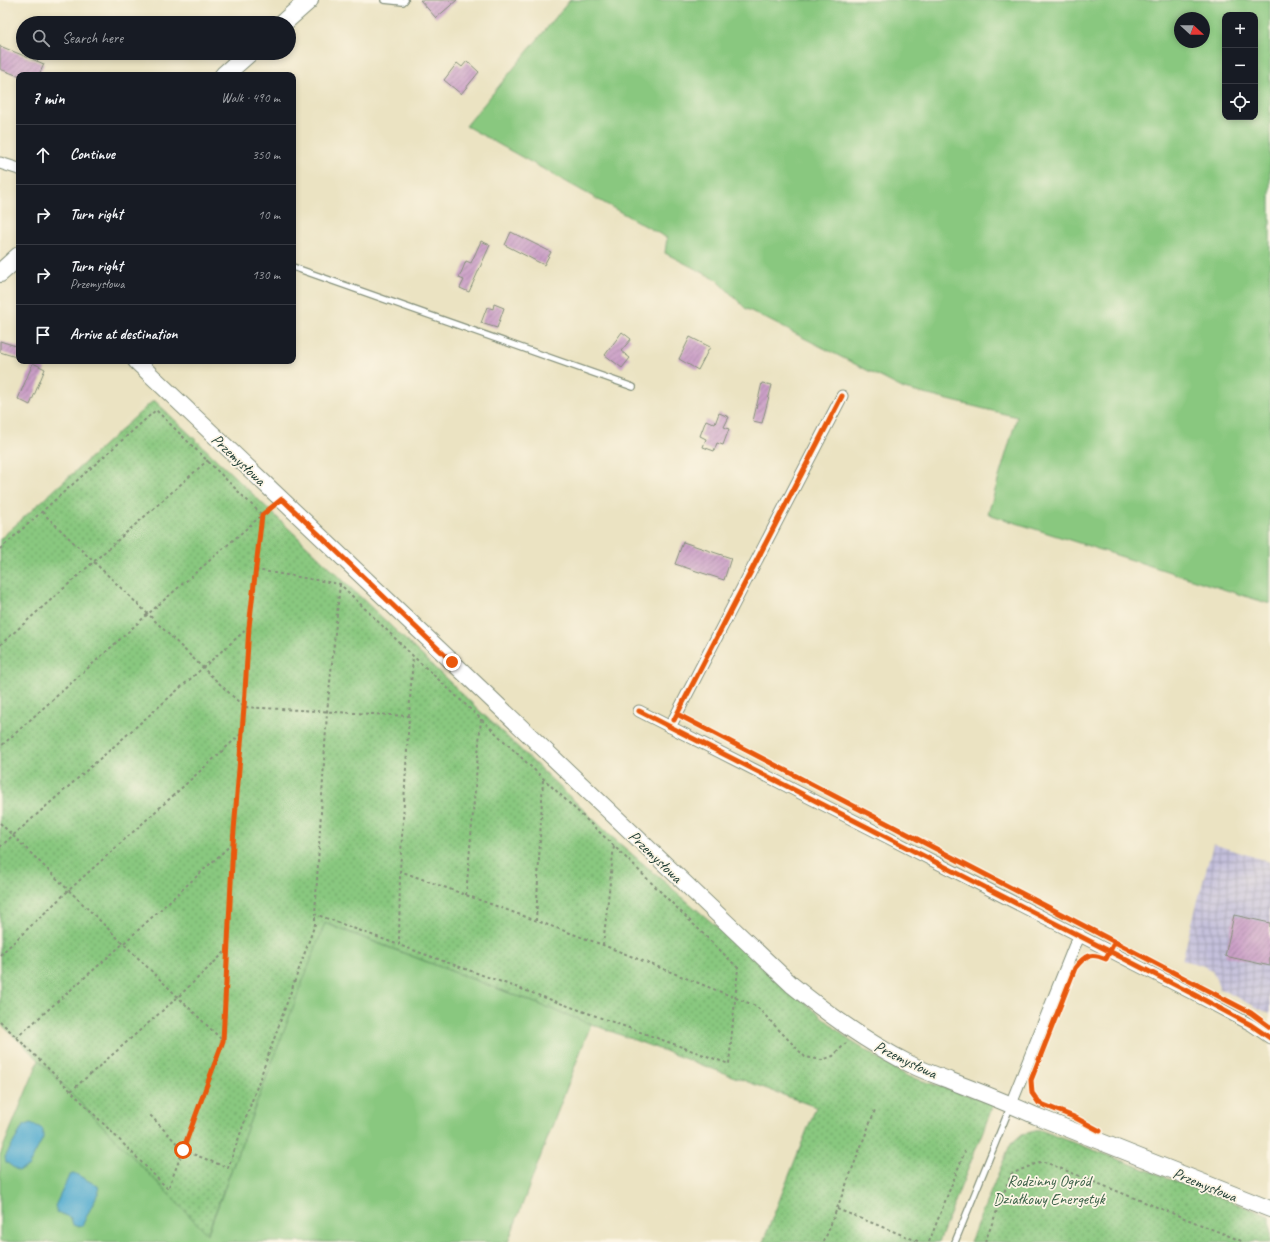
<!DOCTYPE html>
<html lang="en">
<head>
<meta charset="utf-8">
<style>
  :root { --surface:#171b24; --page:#20242c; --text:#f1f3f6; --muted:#9ea1a6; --line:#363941 }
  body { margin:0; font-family:Caveat,sans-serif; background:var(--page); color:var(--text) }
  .controls { position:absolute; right:12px; top:12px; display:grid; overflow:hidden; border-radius:8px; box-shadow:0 2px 6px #0003 }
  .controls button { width:36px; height:36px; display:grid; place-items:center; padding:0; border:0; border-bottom:1px solid var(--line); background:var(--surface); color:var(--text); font:20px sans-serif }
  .compass { position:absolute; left:1174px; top:12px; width:36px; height:36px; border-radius:50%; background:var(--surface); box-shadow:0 2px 6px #0003; rotate:111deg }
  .stop { position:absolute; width:12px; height:12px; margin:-9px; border:3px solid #ea580c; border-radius:50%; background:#fff }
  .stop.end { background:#ea580c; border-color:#fff; box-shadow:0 1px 4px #0008 }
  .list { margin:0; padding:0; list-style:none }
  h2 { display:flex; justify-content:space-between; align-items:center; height:52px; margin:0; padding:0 16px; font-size:17px }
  h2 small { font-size:13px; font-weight:400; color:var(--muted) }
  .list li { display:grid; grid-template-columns:26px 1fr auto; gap:12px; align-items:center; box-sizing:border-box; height:60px; padding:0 16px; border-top:1px solid var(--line) }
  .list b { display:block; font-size:15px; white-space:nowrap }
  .list p { margin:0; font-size:13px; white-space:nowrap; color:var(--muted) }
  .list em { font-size:13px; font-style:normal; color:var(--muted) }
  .icon { flex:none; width:22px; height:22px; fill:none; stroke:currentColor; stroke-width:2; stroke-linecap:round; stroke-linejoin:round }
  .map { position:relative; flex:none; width:1270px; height:1242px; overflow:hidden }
  .search { position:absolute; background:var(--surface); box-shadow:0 2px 6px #0003; left:16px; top:16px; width:280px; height:44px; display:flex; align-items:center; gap:10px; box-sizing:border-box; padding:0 14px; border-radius:22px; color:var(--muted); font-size:15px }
  .panel { position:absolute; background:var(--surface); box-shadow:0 2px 6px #0003; left:16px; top:72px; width:280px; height:292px; border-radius:8px }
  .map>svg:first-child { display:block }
  .industrial { fill:url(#industrial-grid) }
  .green { fill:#89c87f; stroke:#54825a; fill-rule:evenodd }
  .garden { fill:url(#garden-dots); stroke:#54825a }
  .water { fill:#51abcf; stroke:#387482 }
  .building { fill:url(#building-hatch) }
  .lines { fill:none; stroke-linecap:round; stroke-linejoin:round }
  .service-casing { stroke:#85907b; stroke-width:8 }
  .minor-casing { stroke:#85907b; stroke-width:13 }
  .secondary-casing { stroke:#85907b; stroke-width:18 }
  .primary-casing { stroke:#85907b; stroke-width:20 }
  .path { stroke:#85907b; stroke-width:2; stroke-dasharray:3 3; stroke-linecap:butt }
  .service { stroke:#fff; stroke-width:5.5 }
  .minor { stroke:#fff; stroke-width:11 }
  .secondary { stroke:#fff; stroke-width:16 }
  .primary { stroke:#fff; stroke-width:18 }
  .cycleway-casing { stroke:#fcf5e5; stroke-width:8 }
  .cycleway { stroke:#e8590c; stroke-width:5 }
  .route { stroke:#ea580c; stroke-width:5 }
  .labels { text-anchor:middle; stroke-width:3.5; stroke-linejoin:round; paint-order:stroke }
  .street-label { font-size:16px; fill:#1f3d34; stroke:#fcf5e5 }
  .park-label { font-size:16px; fill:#3a6047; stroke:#fcf5e5 }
</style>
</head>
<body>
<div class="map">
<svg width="1270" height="1242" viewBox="0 0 1270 1242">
  <defs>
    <pattern id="industrial-grid" width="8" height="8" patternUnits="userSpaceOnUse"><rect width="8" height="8" fill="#c4c0db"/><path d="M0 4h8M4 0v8" fill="none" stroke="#9f9db2"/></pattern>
    <pattern id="garden-dots" width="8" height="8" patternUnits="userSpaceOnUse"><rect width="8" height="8" fill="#89c87f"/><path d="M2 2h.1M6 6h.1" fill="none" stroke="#6fa469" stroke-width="1.8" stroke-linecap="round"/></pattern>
    <pattern id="building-hatch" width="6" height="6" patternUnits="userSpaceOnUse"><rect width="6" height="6" fill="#ca9fc6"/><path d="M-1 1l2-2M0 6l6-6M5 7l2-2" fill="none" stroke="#a383a2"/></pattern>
  </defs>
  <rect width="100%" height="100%" fill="#fcf5e5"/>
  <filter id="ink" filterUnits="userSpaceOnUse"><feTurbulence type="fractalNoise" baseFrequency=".025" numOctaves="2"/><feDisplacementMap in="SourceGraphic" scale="8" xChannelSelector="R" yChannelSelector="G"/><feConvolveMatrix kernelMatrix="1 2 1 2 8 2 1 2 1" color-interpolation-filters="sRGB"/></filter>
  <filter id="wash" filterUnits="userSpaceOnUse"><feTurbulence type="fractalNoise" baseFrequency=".012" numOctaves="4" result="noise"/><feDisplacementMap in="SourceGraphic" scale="16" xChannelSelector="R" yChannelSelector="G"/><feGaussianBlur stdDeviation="0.9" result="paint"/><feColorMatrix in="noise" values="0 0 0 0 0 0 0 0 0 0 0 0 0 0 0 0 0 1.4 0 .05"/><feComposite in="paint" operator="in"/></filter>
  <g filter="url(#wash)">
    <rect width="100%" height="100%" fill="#ebe3c2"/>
    <!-- industrial -->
    <path class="industrial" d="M1213 844 1270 862V1014L1220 989 1212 970 1201 965 1182 960Z"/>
    <!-- green -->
    <path class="green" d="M570 0H1270V604L988 514 1017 417 904 389 745 308 717 280 665 253 667 238 466 126ZM1225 15H1255V117H1225ZM1180 18H1204V42H1180Z
      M324 923 591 1024 508 1242H0V1155L39 1060 208 1233Z"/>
    <!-- garden -->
    <path class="garden" d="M154 400 612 837 849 1040 907 1076 994 1103 939 1242H763L816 1107 591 1024 325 923 207 1234 39 1060 0 1023V539Z
      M1040 1130 1270 1216V1242H970L1010 1145 1022 1134Z"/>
    <!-- water -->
    <path class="water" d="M31 1123 43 1129V1138L28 1167 18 1171 6 1162 5 1157 23 1126Z
      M74 1173 98 1186 99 1191 82 1226 79 1227 73 1225 71 1218 57 1212 55 1206 69 1176Z"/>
    <g id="blocks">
      <!-- building -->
      <path class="building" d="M420 0H457L436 18Z
        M0 46 44 64 39 75H16L0 69Z
        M467 61 479 72 461 94 444 80 457 63 462 67Z
        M511 232 551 252 544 265 505 245Z
        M481 241 490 245 469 292 460 288 464 280 459 278 466 261 471 263Z
        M494 304 504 308 497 328 481 323 487 307 493 309Z
        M622 332 631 339 621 351 630 358 622 368 605 355Z
        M690 337 710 347 698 370 679 359Z
        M0 341 19 347V358L0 352Z
        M33 363 45 369 30 405 18 399Z
        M762 383 772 385 762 423 753 421Z
        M719 413 729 417 724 427 729 429 723 445 717 443 714 451 703 447 706 439 700 436 706 420 715 424Z
        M683 542 731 558 724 580 675 564Z
        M1234 915 1270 923V966L1225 956Z"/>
    </g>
  </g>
  <g filter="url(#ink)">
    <use href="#blocks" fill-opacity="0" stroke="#85907b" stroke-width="1"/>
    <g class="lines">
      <!-- service casing -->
      <g class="service-casing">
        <path id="service" d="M384 0 403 2 405 0
          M293 267 633 387
          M955 1242 1011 1105"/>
      </g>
      <!-- minor casing -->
      <g class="minor-casing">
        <path id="minor" d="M0 163 19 169
          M639 711 869 828 1191 993 1251 1025 1270 1038
          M670 727 842 396
          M1011 1104 1074 947 1080 935"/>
      </g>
      <!-- secondary casing -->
      <g class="secondary-casing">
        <path id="secondary" d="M136 361 792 985C830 1016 868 1043 912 1065 924 1071 938 1076 951 1081 980 1092 1008 1103 1036 1116L1270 1209"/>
      </g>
      <!-- primary casing -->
      <g class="primary-casing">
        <path id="primary" d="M283 23 309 0
          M224 75 249 53
          M0 273 19 256"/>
      </g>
      <!-- path -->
      <path class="path" d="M271 508 262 515 256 570 340 584 413 656 481 719 614 846 738 968 729 1064 399 945 400 871
        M42 512 148 614 202 667 244 707 409 716 400 871 603 945 756 1006 805 1057 822 1060 833 1056 846 1043
        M0 549 156 410 262 515 148 614 0 747
        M256 570 249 627 244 707 233 843 223 1041 183 1150 228 1168 315 924V914
        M340 584 327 712 315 914 399 945
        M0 645 208 460
        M409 716 413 656
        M0 823 223 1041
        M0 847 249 627
        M466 895 481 719
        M536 921 543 779
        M603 945 614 846
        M0 955 69 890 241 734
        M0 1021 71 1091 168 1189 183 1150 150 1115
        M16 1038 124 943 233 843
        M71 1091 178 997 227 950
        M837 1209 920 1242
        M824 1242 875 1110
        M929 1242 965 1151
        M985 1242 1011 1174 1042 1161 1244 1242"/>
      <!-- service -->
      <use href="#service" class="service"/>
      <!-- minor -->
      <use href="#minor" class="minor"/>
      <!-- secondary -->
      <use href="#secondary" class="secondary"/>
      <!-- primary -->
      <use href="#primary" class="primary"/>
      <!-- cycleway casing -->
      <g class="cycleway-casing">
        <path id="cycleway" d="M639 711 869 828 1191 993 1251 1025 1270 1038
          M677 714 1115 942 1251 1013 1270 1027
          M674 720 842 396
          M1100 1131 1074 1117 1039 1103 1032 1093 1031 1080 1075 968C1085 955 1091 952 1106 959L1113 945"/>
      </g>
      <!-- cycleway -->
      <use href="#cycleway" class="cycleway"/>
    </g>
  </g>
  <g class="lines" filter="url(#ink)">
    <!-- route -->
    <path class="route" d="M183 1150 223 1041 233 843 244 707 249 627 262 515 282 499 452 662"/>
  </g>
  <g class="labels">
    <!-- street labels -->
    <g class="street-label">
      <text transform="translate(239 459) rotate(43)" y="6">Przemysłowa</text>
      <text transform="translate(656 856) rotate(44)" y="6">Przemysłowa</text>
      <text transform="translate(906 1059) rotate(26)" y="6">Przemysłowa</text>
      <text transform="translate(1205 1184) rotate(22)" y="6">Przemysłowa</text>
    </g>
    <!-- park labels -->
    <g class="park-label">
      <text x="1049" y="1186">Rodzinny Ogród<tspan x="1049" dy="18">Działkowy Energetyk</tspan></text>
    </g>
  </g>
</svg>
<div class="controls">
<button>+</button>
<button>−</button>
<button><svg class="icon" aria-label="locate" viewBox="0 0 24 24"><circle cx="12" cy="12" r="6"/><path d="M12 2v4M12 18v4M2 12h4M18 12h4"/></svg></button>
</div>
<svg class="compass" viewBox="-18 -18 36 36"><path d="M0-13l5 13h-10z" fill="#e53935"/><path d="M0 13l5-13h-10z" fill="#9ea1a6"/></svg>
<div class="stop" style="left:183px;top:1150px"></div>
<div class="stop end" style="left:452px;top:662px"></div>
<div class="search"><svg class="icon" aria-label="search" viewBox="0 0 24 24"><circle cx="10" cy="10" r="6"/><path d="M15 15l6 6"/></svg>Search here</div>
<section class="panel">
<h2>7 min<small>Walk · 490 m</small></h2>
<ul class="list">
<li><svg class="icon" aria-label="ahead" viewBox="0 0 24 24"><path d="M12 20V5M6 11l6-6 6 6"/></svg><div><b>Continue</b></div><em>350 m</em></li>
<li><svg class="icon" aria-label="right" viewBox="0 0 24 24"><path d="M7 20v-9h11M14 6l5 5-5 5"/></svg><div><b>Turn right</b></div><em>10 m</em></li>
<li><svg class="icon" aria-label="right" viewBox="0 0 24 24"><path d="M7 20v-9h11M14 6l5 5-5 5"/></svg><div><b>Turn right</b><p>Przemysłowa</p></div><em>130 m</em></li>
<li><svg class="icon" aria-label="arrive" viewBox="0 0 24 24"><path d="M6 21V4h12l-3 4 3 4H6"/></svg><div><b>Arrive at destination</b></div></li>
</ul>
</section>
</div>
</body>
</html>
